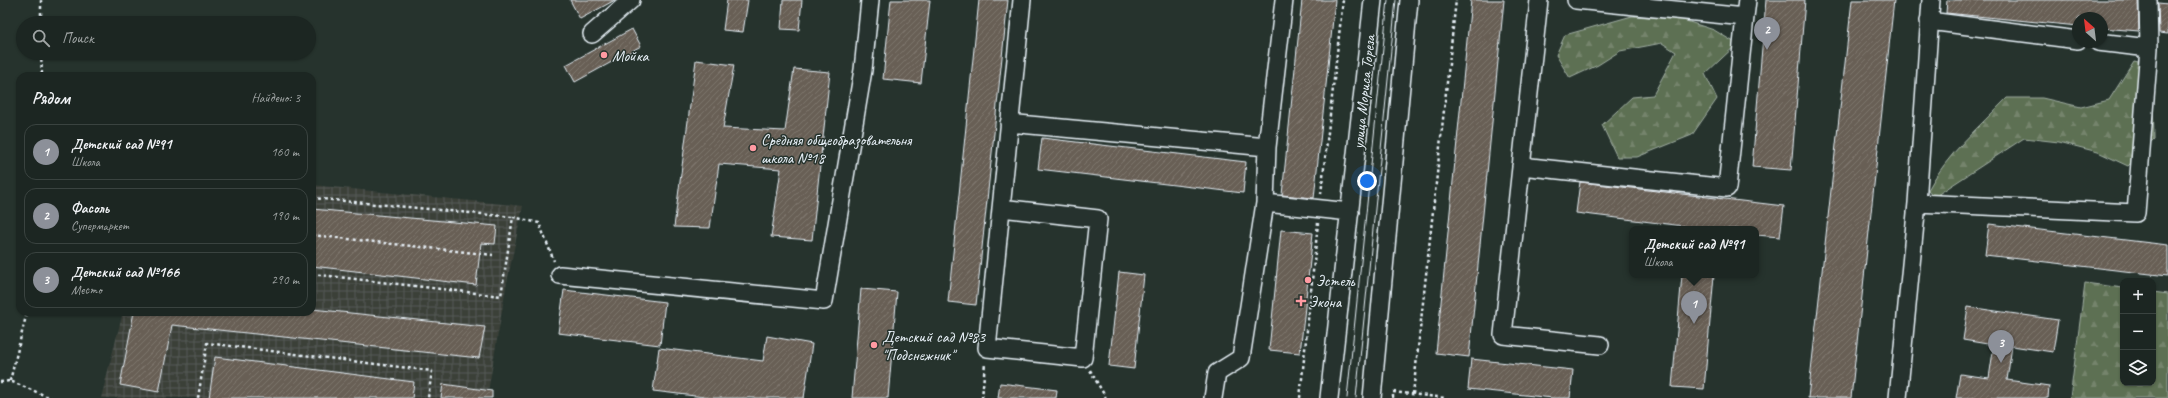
<!DOCTYPE html>
<html lang="ru">
<head>
<meta charset="utf-8">
<style>
  :root { --surface:#1c2622; --page:#29322f; --text:#f1f3f6; --muted:#a0a5a5; --line:#3a4340; --accent:#8c9099 }
  body { margin:0; font-family:Caveat,sans-serif; background:var(--page); color:var(--text) }
  .controls { position:absolute; right:12px; bottom:12px; display:grid; overflow:hidden; border-radius:8px; box-shadow:0 1px 3px #0004 }
  .controls button { width:36px; height:36px; display:grid; place-items:center; padding:0; border:0; border-bottom:1px solid var(--line); background:var(--surface); color:var(--text); font:20px sans-serif }
  .compass { position:absolute; left:2072px; top:12px; width:36px; height:36px; border-radius:50%; background:var(--surface); box-shadow:0 1px 3px #0004; rotate:332deg }
  .you { position:absolute; left:1367px; top:181px; width:14px; height:14px; margin:-10px; border:3px solid #fff; border-radius:50%; background:#1a73e8; box-shadow:0 0 0 6px #1a73e833 }
  .badge { display:grid; place-items:center; width:26px; height:26px; border-radius:50%; background:var(--accent); color:#fff; font-size:13px; font-weight:700 }
  .pin { position:absolute; translate:-50% -33px; filter:drop-shadow(0 1px 2px #0008) }
  .pin::after { content:''; position:absolute; top:21px; width:14px; height:12px; background:inherit; clip-path:polygon(0 0,100% 0,50% 100%) }
  .popup { position:absolute; left:1629px; top:226px; width:130px; height:52px; box-sizing:border-box; display:grid; place-content:center; border-radius:8px; background:var(--surface); filter:drop-shadow(0 1px 3px #0005); font-size:13px; white-space:nowrap; color:var(--muted) }
  .popup b { font-size:15px; color:var(--text) }
  .popup::after { content:''; position:absolute; left:50%; top:100%; margin-left:-8px; border:8px solid transparent; border-top-color:var(--surface) }
  .list { margin:0; padding:0; list-style:none }
  h2 { display:flex; justify-content:space-between; align-items:center; height:52px; margin:0; padding:0 16px; font-size:17px }
  h2 small { font-size:13px; font-weight:400; color:var(--muted) }
  .list li { display:grid; grid-template-columns:26px 1fr auto; gap:12px; align-items:center; box-sizing:border-box; height:56px; margin:0 8px 8px; padding:0 8px; border:1px solid var(--line); border-radius:12px }
  .list b { display:block; font-size:15px; white-space:nowrap }
  .list p { margin:0; font-size:13px; white-space:nowrap; color:var(--muted) }
  .list em { font-size:13px; font-style:normal; color:var(--muted) }
  .icon { flex:none; width:22px; height:22px; fill:none; stroke:currentColor; stroke-width:2; stroke-linecap:round; stroke-linejoin:round }
  .map { position:relative; flex:none; width:2168px; height:398px; overflow:hidden }
  .search { position:absolute; background:var(--surface); box-shadow:0 1px 3px #0004; left:16px; top:16px; width:300px; height:44px; display:flex; align-items:center; gap:10px; box-sizing:border-box; padding:0 14px; border-radius:22px; color:var(--muted); font-size:15px }
  .panel { position:absolute; background:var(--surface); box-shadow:0 1px 3px #0004; left:16px; top:72px; width:300px; height:244px; border-radius:12px }
  .map>svg:first-child { display:block }
  .industrial { fill:url(#industrial-grid) }
  .forest { fill:url(#forest-firs); stroke:#a2b0a5 }
  .building { fill:url(#building-hatch); stroke:#e8f1f8 }
  .lines { fill:none; stroke-linecap:round; stroke-linejoin:round }
  .minor-casing { stroke:#e8f1f8; stroke-width:20 }
  .path { stroke:#e8f1f8; stroke-width:2.5; stroke-dasharray:3 3; stroke-linecap:butt }
  .minor { stroke:#26332d; stroke-width:17 }
  .tram { stroke:#e8f1f8; stroke-width:1 }
  .poi-dot { fill:#ff9aa2; stroke:#26332d; stroke-width:1.5 }
  .labels { text-anchor:middle; stroke-width:3; stroke-linejoin:round; paint-order:stroke }
  .poi-label { font-size:16px; fill:#e8f1f8; stroke:#26332d; text-anchor:start }
  .street-label { font-size:16px; fill:#e8f1f8; stroke:#26332d }
</style>
</head>
<body>
<div class="map">
<svg width="2168" height="398" viewBox="0 0 2168 398">
  <defs>
    <pattern id="industrial-grid" width="8" height="8" patternUnits="userSpaceOnUse"><rect width="8" height="8" fill="#3a4039"/><path d="M0 4h8M4 0v8" fill="none" stroke="#565c56"/></pattern>
    <pattern id="forest-firs" width="22" height="20" patternUnits="userSpaceOnUse"><rect width="22" height="20" fill="#5d6f52"/><path d="M5 1l3.5 6h-7zM16 11l3.5 6h-7z" fill="#74846c"/></pattern>
    <pattern id="building-hatch" width="6" height="6" patternUnits="userSpaceOnUse"><rect width="6" height="6" fill="#685e54"/><path d="M-1 1l2-2M0 6l6-6M5 7l2-2" fill="none" stroke="#7e766d"/></pattern>
  </defs>
  <rect width="100%" height="100%" fill="#26332d"/>
  <filter id="ink" filterUnits="userSpaceOnUse"><feTurbulence type="fractalNoise" baseFrequency=".025" numOctaves="2"/><feDisplacementMap in="SourceGraphic" scale="8" xChannelSelector="R" yChannelSelector="G"/><feConvolveMatrix kernelMatrix="1 2 1 2 8 2 1 2 1" color-interpolation-filters="sRGB"/></filter>
  <g filter="url(#ink)">
    <!-- industrial -->
    <path class="industrial" d="M312 185 523 206 506 287 487 398H101L123 312H312Z"/>
    <!-- forest -->
    <path class="forest" d="M1632 16 1680 19 1714 30 1737 44 1705 74 1717 99 1692 135 1637 157H1617L1602 125 1632 97 1653 95 1676 52 1662 43 1620 51 1598 65 1570 78 1556 55 1565 35Z
      M2134 61 2156 66 2153 93 2154 139 2128 166 2098 152 2059 142 2024 138 1934 197 1928 190C1947 154 1980 126 2007 98H2042L2081 107 2109 100Z
      M2085 283 2123 288V383H2153V292L2168 294V398H2070Z"/>
    <!-- building -->
    <path class="building" d="M570 0H615L580 19Z
      M727 0H748L743 32 723 30Z
      M783 0H802L799 30 781 29Z
      M891 0H930L921 83 883 79Z
      M979 0H1008L976 305 948 302Z
      M1302 0H1335L1314 198 1282 195Z
      M1471 0H1504L1469 357 1436 353Z
      M1766 0H1805L1791 170 1752 167Z
      M1852 0H1894L1851 398H1808Z
      M1947 0H2138L2139 31 2102 28V18H2078V26L1946 13Z
      M2158 3 2168 4V34L2159 33Z
      M632 29 641 46 575 82 566 65Z
      M696 60 734 65 723 128 785 131 794 69 830 72 812 240 771 237 781 169 719 164 710 228 674 227Z
      M1042 138 1246 162 1243 193 1038 169Z
      M1580 182 1784 206 1780 237 1756 235V229H1709L1576 213Z
      M312 209 497 226 495 244 481 243 476 285 312 266Z
      M1989 224 2168 245V276L1985 255Z
      M1281 230 1313 233 1300 353 1269 350Z
      M1119 272 1144 275 1134 369 1109 366Z
      M1682 275H1714L1704 389 1672 387Z
      M861 289 897 292 888 398H852Z
      M564 290 665 302 660 345 558 333Z
      M1968 307 2058 320 2053 352 2012 346 2007 380 2049 386 2048 398H1956L1960 374 1989 378 1994 345 1963 340Z
      M312 309 485 327 479 358 172 325 159 392 120 385 134 312H312Z
      M767 336 812 344 804 398H712L653 391 659 348 763 361Z
      M215 357 414 382 412 398H209Z
      M1471 359 1573 370 1570 398H1553L1468 389Z
      M1000 383 1057 390 1056 398H998Z
      M443 384 492 391V398H441Z"/>
    <g class="lines">
      <!-- minor casing -->
      <g class="minor-casing">
        <path id="minor" d="M1539 0 1503 335 1600 345
          M1576 0 1745 17 1747 0
          M1929 21 2078 40
          M592 34 631 0
          M2098 42 2149 48
          M1009 123 1267 147
          M1521 166 1727 188 1745 17
          M1265 203 1350 212
          M1917 203 1931 0
          M1001 208 1098 219 1083 358 987 348 1022 0
          M560 275 824 301 863 70 870 0
          M1213 398 1217 373 1241 358 1265 203 1267 147 1284 0
          M1329 398 1373 0
          M1372 398 1409 0
          M1898 398 1917 203 2136 213 2149 48 2148 0"/>
      </g>
      <!-- path -->
      <path class="path" d="M41 0V23
        M41 53 42 76
        M1321 194 1343 0
        M312 198 513 217
        M312 235 493 255
        M312 274 501 296 513 217 539 223 554 261
        M1090 370 1106 398
        M10 381 27 312
        M0 382 10 381 51 398
        M1413 394 1456 0
        M198 398 207 343 432 371 428 398
        M982 398 985 363
        M1300 398 1318 223
        M1393 398V392L1446 398"/>
      <!-- minor -->
      <use href="#minor" class="minor"/>
      <!-- tram -->
      <path class="tram" d="M1347 398 1388 0
        M1356 398 1396 0"/>
    </g>
  </g>
  <!-- markers -->
  <g class="poi-dot">
    <circle cx="604" cy="55" r="4"/>
    <circle cx="753" cy="148" r="4"/>
    <circle cx="1308" cy="280" r="4"/>
    <path d="M1299 295h4v4h4v4h-4v4h-4v-4h-4v-4h4z"/>
    <circle cx="874" cy="345" r="4"/>
  </g>
  <g class="labels">
    <!-- poi labels -->
    <g class="poi-label">
      <text x="612" y="61">Мойка</text>
      <text x="761" y="145">Средняя общеобразовательня<tspan x="761" dy="18">школа №18</tspan></text>
      <text x="1316" y="286">Эстель</text>
      <text x="1309" y="307">Экона</text>
      <text x="882" y="342">Детский сад №83<tspan x="882" dy="18">"Подснежник"</tspan></text>
    </g>
    <!-- street labels -->
    <g class="street-label">
      <text transform="translate(1363 92) rotate(-84)" y="6">улица Мориса Тореза</text>
    </g>
  </g>
</svg>
<div class="controls">
<button>+</button>
<button>−</button>
<button><svg class="icon" aria-label="layers" viewBox="0 0 24 24"><path d="M12 4l9 5-9 5-9-5zM3 14l9 5 9-5"/></svg></button>
</div>
<svg class="compass" viewBox="-18 -18 36 36"><path d="M0-13l5 13h-10z" fill="#e53935"/><path d="M0 13l5-13h-10z" fill="#a0a5a5"/></svg>
<div class="you"></div>
<div class="pin badge" style="left:1694px;top:324px">1</div>
<div class="popup"><b>Детский сад №91</b>Школа</div>
<div class="pin badge" style="left:1767px;top:50px">2</div>
<div class="pin badge" style="left:2001px;top:363px">3</div>
<div class="search"><svg class="icon" aria-label="search" viewBox="0 0 24 24"><circle cx="10" cy="10" r="6"/><path d="M15 15l6 6"/></svg>Поиск</div>
<section class="panel">
<h2>Рядом<small>Найдено: 3</small></h2>
<ul class="list">
<li><span class="badge">1</span><div><b>Детский сад №91</b><p>Школа</p></div><em>160 m</em></li>
<li><span class="badge">2</span><div><b>Фасоль</b><p>Супермаркет</p></div><em>190 m</em></li>
<li><span class="badge">3</span><div><b>Детский сад №166</b><p>Место</p></div><em>290 m</em></li>
</ul>
</section>
</div>
</body>
</html>
